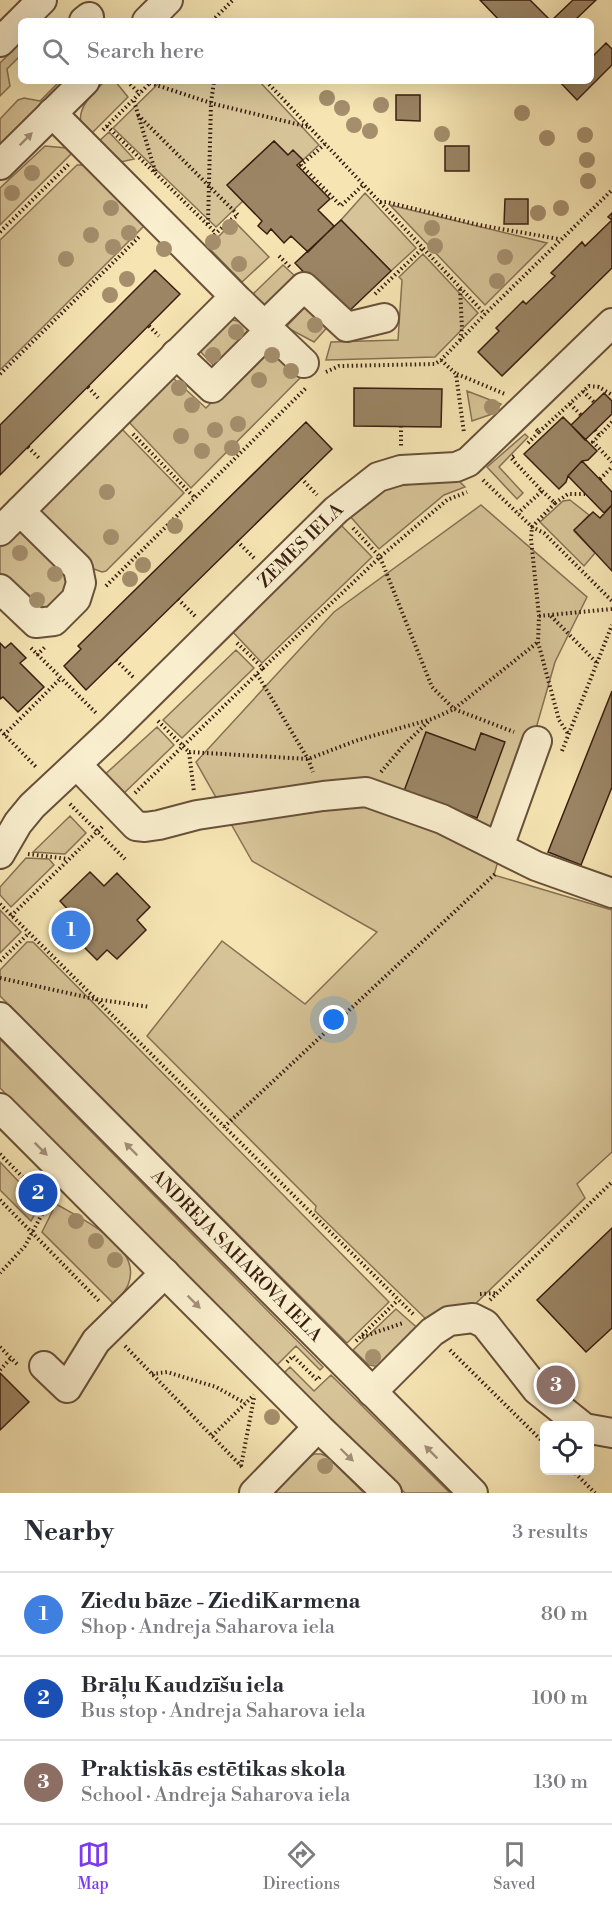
<!DOCTYPE html>
<html lang="en">
<head>
<meta charset="utf-8">
<style>
  :root { --surface:#fff; --page:#f2f2f3; --text:#2b2b33; --muted:#7c7c81; --line:#e1e1e2; --accent:#7c3aed }
  body { margin:0; font-family:"Libre Bodoni",serif; background:var(--page); color:var(--text) }
  .controls { position:absolute; right:18px; bottom:18px; display:grid; overflow:hidden; border-radius:9px; box-shadow:0 6px 24px #0002 }
  .controls button { width:54px; height:54px; display:grid; place-items:center; padding:0; border:0; border-bottom:2px solid var(--line); background:var(--surface); color:var(--text); font:30px sans-serif }
  .you { position:absolute; left:334px; top:1020px; width:21px; height:21px; margin:-15px; border:4px solid #fff; border-radius:50%; background:#1a73e8; box-shadow:0 0 0 9px #1a73e833 }
  .badge { display:grid; place-items:center; width:39px; height:39px; border-radius:50%; background:var(--accent); color:#fff; font-size:20px; font-weight:700 }
  .pin { position:absolute; translate:-50% -50%; border:3px solid #fff; box-shadow:0 2px 6px #0006 }
  .list { margin:0; padding:0; list-style:none }
  h2 { display:flex; justify-content:space-between; align-items:center; height:78px; margin:0; padding:0 24px; font-size:26px }
  h2 small { font-size:20px; font-weight:400; color:var(--muted) }
  .list li { display:grid; grid-template-columns:39px 1fr auto; gap:18px; align-items:center; box-sizing:border-box; height:84px; padding:0 24px; border-top:2px solid var(--line) }
  .list b { display:block; font-size:22px; white-space:nowrap }
  .list p { margin:0; font-size:20px; white-space:nowrap; color:var(--muted) }
  .list em { font-size:20px; font-style:normal; color:var(--muted) }
  .icon { flex:none; width:33px; height:33px; fill:none; stroke:currentColor; stroke-width:2; stroke-linecap:round; stroke-linejoin:round }
  .map { position:relative; flex:none; width:612px; height:1493px; overflow:hidden }
  .search { position:absolute; background:var(--surface); box-shadow:0 6px 24px #0002; left:18px; right:18px; top:18px; height:66px; display:flex; align-items:center; gap:15px; box-sizing:border-box; padding:0 21px; border-radius:9px; color:var(--muted); font-size:22px }
  .sheet { height:330px; background:var(--surface) }
  nav { display:flex; justify-content:space-around; align-items:center; box-sizing:border-box; height:84px; border-top:2px solid var(--line); background:var(--surface); font-size:16px; color:var(--muted) }
  nav a { display:grid; justify-items:center; gap:3px }
  nav .on { color:var(--accent) }
  .map>svg:first-child { display:block }
  .green { fill:#d6c397; stroke:#887054; stroke-width:1.5 }
  .building { fill:#9b8565; stroke:#391e10; stroke-width:1.5 }
  .lines { fill:none; stroke-linecap:round; stroke-linejoin:round }
  .minor-casing { stroke:#685039; stroke-width:32 }
  .path { stroke:#391e10; stroke-width:4; stroke-dasharray:1.5 3; stroke-linecap:butt }
  .minor { stroke:#f9eece; stroke-width:28 }
  .tree { fill:#a48e6c }
  .oneway { fill:#a39078 }
  .labels { text-anchor:middle; stroke-width:4.5; stroke-linejoin:round; paint-order:stroke }
  .street-label { font-size:18px; fill:#391e10; stroke:#f9eece }
</style>
</head>
<body>
<div class="map">
<svg width="612" height="1493" viewBox="0 0 612 1493">
  <rect width="100%" height="100%" fill="#f6e5b3"/>
  <filter id="stains"><feTurbulence type="fractalNoise" baseFrequency=".00333" numOctaves="4"/><feColorMatrix values="0 0 0 0 .2 0 0 0 0 .09 0 0 0 0 .02 0 0 0 .5 -.17"/></filter>
  <radialGradient id="worn" r=".72"><stop offset=".6" stop-color="#630" stop-opacity="0"/><stop offset="1" stop-color="#630" stop-opacity=".3"/></radialGradient>
  <!-- green -->
  <path class="green" d="M21 42V55L7 69 10 86 0 96V63Z
    M60 81H72L0 152V119L18 100 24 98 40 101Z
    M105 81H115L128 97 89 136C87 132 82 128 81 123 77 107 95 91 105 81Z
    M161 81H259L319 145 303 160 288 155 274 141 228 185 243 201 216 227 113 128Z
    M109 132 134 159 116 163 97 143Z
    M45 146 67 148 73 152 0 225V188Z
    M77 165H84L145 225 0 370V240Z
    M365 193 416 248 391 271 341 220Z
    M390 205 547 243 485 305Z
    M234 221 269 257 242 282 208 247Z
    M423 254 478 313 435 357 326 360 331 342 398 340 402 280 399 277Z
    M283 265 296 277 276 303 262 306 252 295Z
    M311 301 332 322 314 342 286 327Z
    M233 320 242 322 251 333 217 369 198 349 223 323Z
    M270 343 304 374 191 488 128 421 172 377 206 408Z
    M467 391 501 404 492 414 472 421Z
    M122 429 184 493 106 571 102 572 94 569 41 516V507Z
    M525 434 528 437 499 467 523 493 517 499 487 467Z
    M456 478 465 487 444 495 379 549 349 515 384 488Z
    M570 500 589 515 574 531 595 553 584 566 540 522 563 501Z
    M481 505 587 597 555 662 494 875 612 910V1152L577 1184 585 1198 472 1307 430 1323 315 1211 316 1206 147 1036 222 941 305 1004 377 932 252 861 196 762 334 612Z
    M340 524 372 557 262 663 230 629Z
    M18 530 31 533 66 567 69 589C64 593 60 599 55 603 35 618 13 587 0 574V539Z
    M236 650 254 668 182 738 163 720Z
    M157 727 174 745 120 797 101 778Z
    M70 816 86 833 65 854 33 852Z
    M26 858 49 859 54 865 11 907 0 895V887Z
    M0 910 21 932 0 953Z
    M27 942H33L389 1302 347 1343 0 996V970Z
    M0 1039 323 1367 320 1370 296 1346 277 1365 0 1088Z
    M0 1162 20 1183 17 1187 29 1199 33 1196 41 1203 31 1221 0 1190Z
    M56 1204C82 1219 144 1247 128 1285 125 1292 118 1298 114 1304L42 1232Z
    M396 1309 422 1332 381 1367 369 1365 353 1350Z
    M290 1367 314 1391 331 1375 450 1493H405L284 1373Z
    M314 1454H321L328 1457 364 1493H277L273 1489 307 1458Z"/>
  <!-- building -->
  <path class="building" d="M480 0H530L551 21H500Z
    M573 0H596L574 21H551Z
    M606 43 612 49V65L577 100 559 81H591V58Z
    M396 95H420V121L396 120Z
    M274 141 288 155 293 150 303 160 297 165 330 199 318 210 334 226 308 252 291 236 284 243 271 229 267 234 258 226 262 221 227 185Z
    M445 146H469V171H445Z
    M505 199H528V224H504Z
    M612 213V268L502 376 478 352 499 331 496 328 523 301 526 304 555 276 551 273 582 242 585 246 612 220 608 217Z
    M341 220 391 271 345 315 295 263Z
    M155 270 180 294 0 475V425Z
    M354 388 442 389 441 427 354 426Z
    M604 393 612 401V414L585 440 571 425Z
    M563 417 597 451 588 460 582 461 568 476 566 482 559 489 524 454Z
    M306 422 332 449 86 690 64 666 81 649 78 646Z
    M582 461 612 492V505L604 513 568 476Z
    M612 505V571L574 530 593 512 600 518Z
    M0 643 5 648 11 643 26 658 20 663 44 687 18 712 3 697 0 699Z
    M612 691V787L581 865 548 852Z
    M426 732 475 750 481 733 505 742 477 818 404 791Z
    M90 872 104 886 117 873 150 907 137 920 146 930 117 959 107 950 97 960 64 927 74 916 60 901Z
    M612 1228V1328L586 1352 537 1300Z
    M0 1373 29 1402 0 1430Z"/>
  <g class="lines">
    <!-- minor casing -->
    <g class="minor-casing">
      <g id="minor">
        <path d="M84 21 89 17"/>
        <path d="M147 21 168 0"/>
        <path d="M0 42 42 0"/>
        <path d="M52 113 238 300 304 363"/>
        <path d="M0 165 85 81"/>
        <path d="M264 326 304 287 347 327 384 318"/>
        <path d="M176 354 212 388 269 331"/>
        <path d="M0 531 234 297"/>
        <path d="M0 589 36 623 54 621 76 599 81 583 78 568 20 511"/>
        <path d="M77 765 136 826 145 827 159 825 197 815 323 796 366 792 442 819 536 866 612 893"/>
        <path d="M499 847 537 741"/>
        <path id="s1" d="M0 854 18 823 32 806 113 730 336 510 378 477 401 470 456 467 468 462 612 323"/>
        <path id="s2" d="M0 1017 473 1493"/>
        <path d="M0 1108 318 1427 387 1493"/>
        <path d="M44 1366 67 1388 96 1341 165 1273"/>
        <path d="M372 1392 432 1332 449 1321 473 1318 485 1324 537 1390 582 1426"/>
        <path d="M590 1429 612 1433"/>
        <path d="M254 1493 318 1427"/>
      </g>
    </g>
    <!-- path -->
    <path class="path" d="M212 21 233 0
      M127 81 140 94
      M266 81 485 314
      M150 83 214 104 309 127
      M134 101 156 174
      M138 115 238 215 229 221 211 238
      M107 126 216 233
      M103 130 152 81
      M325 144 301 165 341 206 363 185
      M380 202H387L479 225 559 239
      M208 224 211 103 214 81
      M0 232 70 163
      M279 256 291 268
      M375 294 423 248
      M149 326 159 336
      M460 340 462 329 460 288
      M441 360 456 374 464 433
      M326 372 339 366 435 364 441 360 485 314 612 190
      M0 374 140 236
      M457 374 505 394
      M88 387 98 398
      M583 391 594 402
      M570 404 581 415
      M612 422 593 442 612 462
      M401 426V447
      M595 430 599 435
      M539 432 589 386 599 387 612 395
      M133 434 195 498
      M528 443 539 432 536 429
      M28 447 40 459
      M514 456 511 458 542 491 518 513
      M301 478 317 495
      M600 479 612 467
      M483 480 532 527 544 533 612 601
      M542 491 555 503 532 527 531 539 539 616 538 642 559 720 569 735
      M555 503 568 494H585
      M353 528 380 557 447 500 467 492
      M237 541 254 558
      M106 586 307 387
      M178 599 195 616
      M539 616 612 609
      M551 616 597 663
      M237 643 263 668 380 557 432 687 454 709 514 732
      M31 648 96 713
      M37 655 45 647
      M116 660 133 677
      M257 674 308 759 313 772
      M158 721 183 746 263 668
      M0 730 37 768
      M4 735 61 678
      M562 751 612 625
      M189 752 308 759 358 740 432 719 454 709 538 642
      M381 772 404 745 429 721
      M135 793 183 746 189 752 194 792
      M70 804 125 859
      M28 854 68 859
      M0 904 415 1316
      M11 916 103 826
      M0 961 29 933
      M0 978 95 999 150 1007
      M224 1127 495 874
      M0 1154 48 1203 25 1246 0 1273
      M0 1200 100 1302
      M480 1294 496 1293
      M490 1300 612 1182
      M362 1337 403 1323
      M356 1341 398 1300
      M125 1346 243 1468
      M0 1347 19 1366
      M450 1350 544 1443
      M287 1362 293 1356 317 1380 322 1375
      M0 1370 11 1358
      M152 1374 167 1372 216 1387 245 1403
      M212 1436 254 1395
      M241 1466 254 1398
      M572 1470 595 1493"/>
    <!-- minor -->
    <use href="#minor" class="minor"/>
  </g>
  <!-- trees -->
  <g class="tree">
    <circle cx="327" cy="98" r="8"/>
    <circle cx="381" cy="105" r="8"/>
    <circle cx="342" cy="108" r="8"/>
    <circle cx="522" cy="113" r="8"/>
    <circle cx="354" cy="125" r="8"/>
    <circle cx="370" cy="131" r="8"/>
    <circle cx="442" cy="134" r="8"/>
    <circle cx="585" cy="135" r="8"/>
    <circle cx="547" cy="138" r="8"/>
    <circle cx="587" cy="160" r="8"/>
    <circle cx="32" cy="173" r="8"/>
    <circle cx="588" cy="181" r="8"/>
    <circle cx="12" cy="193" r="8"/>
    <circle cx="111" cy="208" r="8"/>
    <circle cx="561" cy="208" r="8"/>
    <circle cx="538" cy="213" r="8"/>
    <circle cx="230" cy="227" r="8"/>
    <circle cx="432" cy="228" r="8"/>
    <circle cx="129" cy="233" r="8"/>
    <circle cx="91" cy="235" r="8"/>
    <circle cx="213" cy="242" r="8"/>
    <circle cx="435" cy="246" r="8"/>
    <circle cx="113" cy="247" r="8"/>
    <circle cx="164" cy="249" r="8"/>
    <circle cx="505" cy="257" r="8"/>
    <circle cx="66" cy="259" r="8"/>
    <circle cx="239" cy="264" r="8"/>
    <circle cx="127" cy="279" r="8"/>
    <circle cx="497" cy="281" r="8"/>
    <circle cx="110" cy="295" r="8"/>
    <circle cx="315" cy="325" r="8"/>
    <circle cx="236" cy="332" r="8"/>
    <circle cx="213" cy="355" r="8"/>
    <circle cx="272" cy="355" r="8"/>
    <circle cx="291" cy="371" r="8"/>
    <circle cx="259" cy="380" r="8"/>
    <circle cx="179" cy="388" r="8"/>
    <circle cx="192" cy="405" r="8"/>
    <circle cx="492" cy="407" r="8"/>
    <circle cx="238" cy="424" r="8"/>
    <circle cx="215" cy="430" r="8"/>
    <circle cx="181" cy="436" r="8"/>
    <circle cx="232" cy="448" r="8"/>
    <circle cx="202" cy="451" r="8"/>
    <circle cx="107" cy="492" r="8"/>
    <circle cx="175" cy="526" r="8"/>
    <circle cx="111" cy="537" r="8"/>
    <circle cx="20" cy="553" r="8"/>
    <circle cx="143" cy="565" r="8"/>
    <circle cx="55" cy="574" r="8"/>
    <circle cx="130" cy="579" r="8"/>
    <circle cx="37" cy="600" r="8"/>
    <circle cx="76" cy="1221" r="8"/>
    <circle cx="96" cy="1241" r="8"/>
    <circle cx="115" cy="1260" r="8"/>
    <circle cx="373" cy="1357" r="8"/>
    <circle cx="272" cy="1417" r="8"/>
    <circle cx="325" cy="1466" r="8"/>
  </g>
  <!-- one-way arrows -->
  <defs><path id="oneway-solid" d="M-6-.8H1V-3.2L6.5 0L1 3.2V.8H-6Z" transform="scale(1.5)"/></defs>
  <g class="oneway">
    <use href="#oneway-solid" transform="translate(26 139) rotate(-45)"/>
    <use href="#oneway-solid" transform="translate(41 1149) rotate(45)"/>
    <use href="#oneway-solid" transform="translate(131 1149) rotate(-135)"/>
    <use href="#oneway-solid" transform="translate(194 1302) rotate(45)"/>
    <use href="#oneway-solid" transform="translate(431 1452) rotate(-135)"/>
    <use href="#oneway-solid" transform="translate(347 1455) rotate(44)"/>
  </g>
  <g class="labels">
    <!-- street labels -->
    <g class="street-label">
      <text dy="6" stroke="none"><textPath href="#s1" startOffset="432">ZEMES IELA</textPath></text>
      <text dy="6" stroke="none"><textPath href="#s2" startOffset="336">ANDREJA SAHAROVA IELA</textPath></text>
    </g>
  </g>
  <rect width="100%" height="100%" filter="url(#stains)"/>
  <rect width="100%" height="100%" fill="url(#worn)"/>
</svg>
<div class="controls">
<button><svg class="icon" aria-label="locate" viewBox="0 0 24 24"><circle cx="12" cy="12" r="6"/><path d="M12 2v4M12 18v4M2 12h4M18 12h4"/></svg></button>
</div>
<div class="you"></div>
<div class="pin badge" style="left:71px;top:930px;background:#3f7fe0">1</div>
<div class="pin badge" style="left:38px;top:1193px;background:#1a4fb4">2</div>
<div class="pin badge" style="left:556px;top:1385px;background:#8d6e63">3</div>
<div class="search"><svg class="icon" aria-label="search" viewBox="0 0 24 24"><circle cx="10" cy="10" r="6"/><path d="M15 15l6 6"/></svg>Search here</div>
</div>
<section class="sheet">
<h2>Nearby<small>3 results</small></h2>
<ul class="list">
<li><span class="badge" style="background:#3f7fe0">1</span><div><b>Ziedu bāze - ZiediKarmena</b><p>Shop · Andreja Saharova iela</p></div><em>80 m</em></li>
<li><span class="badge" style="background:#1a4fb4">2</span><div><b>Brāļu Kaudzīšu iela</b><p>Bus stop · Andreja Saharova iela</p></div><em>100 m</em></li>
<li><span class="badge" style="background:#8d6e63">3</span><div><b>Praktiskās estētikas skola</b><p>School · Andreja Saharova iela</p></div><em>130 m</em></li>
</ul>
</section>
<nav>
<a class="on"><svg class="icon" aria-label="map" viewBox="0 0 24 24"><path d="M3 6l6-2 6 2 6-2v14l-6 2-6-2-6 2zM9 4v14M15 6v14"/></svg>Map</a>
<a><svg class="icon" aria-label="directions" viewBox="0 0 24 24"><path d="M12 3l9 9-9 9-9-9zM9 14v-3h6M13 9l2 2-2 2"/></svg>Directions</a>
<a><svg class="icon" aria-label="saved" viewBox="0 0 24 24"><path d="M7 4h10v16l-5-4-5 4z"/></svg>Saved</a>
</nav>
</body>
</html>
